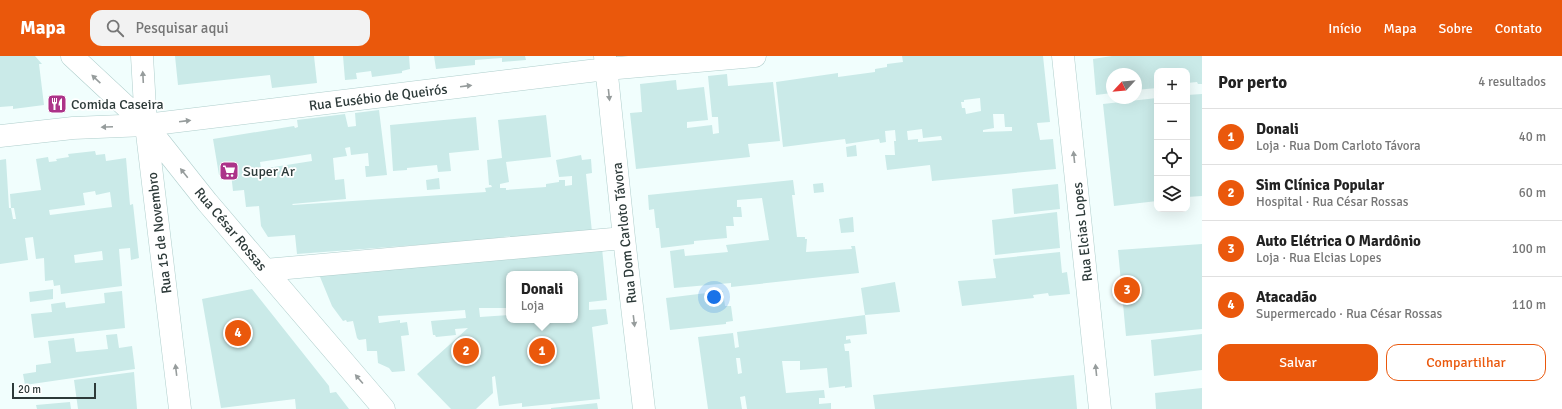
<!DOCTYPE html>
<html lang="pt">
<head>
<meta charset="utf-8">
<style>
  :root { --surface:#fff; --page:#f2f2f2; --text:#222; --muted:#767676; --line:#e0e0e0; --accent:#ea580c }
  body { margin:0; font-family:Signika,sans-serif; background:var(--page); color:var(--text) }
  .controls { position:absolute; right:12px; top:12px; display:grid; overflow:hidden; border-radius:8px; box-shadow:0 4px 16px #0002 }
  .controls button { width:36px; height:36px; display:grid; place-items:center; padding:0; border:0; border-bottom:1px solid var(--line); background:var(--surface); color:var(--text); font:20px sans-serif }
  .compass { position:absolute; left:1106px; top:12px; width:36px; height:36px; border-radius:50%; background:var(--surface); box-shadow:0 4px 16px #0002; rotate:244deg }
  .scale { position:absolute; left:12px; bottom:10px; width:84px; box-sizing:border-box; padding-left:4px; border:2px solid #2d3a39; border-top:0; font-size:11px; line-height:14px; white-space:nowrap; color:#2d3a39; -webkit-text-stroke:3px #fff; paint-order:stroke }
  .you { position:absolute; left:714px; top:241px; width:14px; height:14px; margin:-10px; border:3px solid #fff; border-radius:50%; background:#1a73e8; box-shadow:0 0 0 6px #1a73e833 }
  .badge { display:grid; place-items:center; width:26px; height:26px; border-radius:50%; background:var(--accent); color:#fff; font-size:13px; font-weight:700 }
  .pin { position:absolute; translate:-50% -50%; border:2px solid #fff; box-shadow:0 1px 4px #0006 }
  .popup { position:absolute; left:506px; top:215px; width:72px; height:52px; box-sizing:border-box; display:grid; place-content:center; border-radius:8px; background:var(--surface); filter:drop-shadow(0 1px 3px #0005); font-size:13px; white-space:nowrap; color:var(--muted) }
  .popup b { font-size:15px; color:var(--text) }
  .popup::after { content:''; position:absolute; left:50%; top:100%; margin-left:-8px; border:8px solid transparent; border-top-color:var(--surface) }
  .list { margin:0; padding:0; list-style:none }
  h2 { display:flex; justify-content:space-between; align-items:center; height:52px; margin:0; padding:0 16px; font-size:17px }
  h2 small { font-size:13px; font-weight:400; color:var(--muted) }
  .list li { display:grid; grid-template-columns:26px 1fr auto; gap:12px; align-items:center; box-sizing:border-box; height:56px; padding:0 16px; border-top:1px solid var(--line) }
  .list b { display:block; font-size:15px; white-space:nowrap }
  .list p { margin:0; font-size:13px; white-space:nowrap; color:var(--muted) }
  .list em { font-size:13px; font-style:normal; color:var(--muted) }
  .actions { display:flex; gap:8px; padding:12px 16px }
  .actions a { flex:1; padding:9px 0; border:1px solid var(--accent); border-radius:12px; text-align:center; font-size:14px; color:var(--accent) }
  .actions .main { background:var(--accent); color:#fff }
  .icon { flex:none; width:22px; height:22px; fill:none; stroke:currentColor; stroke-width:2; stroke-linecap:round; stroke-linejoin:round }
  .map { position:relative; flex:none; width:1202px; height:353px; overflow:hidden }
  header { display:flex; align-items:center; gap:24px; box-sizing:border-box; height:56px; padding:0 20px; background:var(--accent); color:#fff }
  header strong { font-size:19px }
  nav { display:flex; gap:22px; margin-inline-start:auto; font-size:14px }
  .search { width:280px; height:36px; background:var(--page); display:flex; align-items:center; gap:10px; box-sizing:border-box; padding:0 14px; border-radius:12px; color:var(--muted); font-size:15px }
  main { display:flex }
  aside { flex:1; background:var(--surface) }
  .map>svg:first-child { display:block }
  .building { fill:#caeae8; fill-rule:evenodd }
  .lines { fill:none; stroke-linecap:round; stroke-linejoin:round }
  .minor-casing { stroke:#afcecc; stroke-width:23 }
  .major-casing { stroke:#afcecc; stroke-width:23 }
  .minor { stroke:#fff; stroke-width:22 }
  .major { stroke:#fff; stroke-width:22 }
  .oneway { fill:#969c9c }
  .labels { text-anchor:middle; stroke-width:3.5; stroke-linejoin:round; paint-order:stroke }
  .street-label { font-size:14px; fill:#2d3a39; stroke:#fff }
  .poi-label { font-size:14px; fill:#2d3a39; stroke:#fff; text-anchor:start }
</style>
</head>
<body>
<header>
<strong>Mapa</strong>
<div class="search"><svg class="icon" aria-label="search" viewBox="0 0 24 24"><circle cx="10" cy="10" r="6"/><path d="M15 15l6 6"/></svg>Pesquisar aqui</div>
<nav><a>Início</a><a>Mapa</a><a>Sobre</a><a>Contato</a></nav>
</header>
<main>
<div class="map">
<svg width="1202" height="353" viewBox="0 0 1202 353">
  <rect width="100%" height="100%" fill="#f1fefd"/>
  <!-- building -->
  <path class="building" d="M0 0H35L42 8H39L44 49 13 53V50L0 51Z
    M175 0H314L317 27 272 32 270 19 178 29Z
    M343 0H409L410 13 402 15V17L372 21 371 15 356 17 357 23 345 24Z
    M434 0H525L526 4 502 6V2L488 3 475 4V9L436 13Z
    M902 0H1043L1050 66 1037 67 1040 84 1053 83 1056 113 932 125 930 109 887 114 885 99H895L894 85H896L895 74 885 75 886 86 880 87 879 83 846 88 845 83 783 91 776 26 838 17V21L875 16V13L887 11V8L903 6ZM980 42 981 55 966 58 965 52H962L961 46H964V44ZM993 58H1004L1005 71H1012V75L983 76V74L994 72ZM922 73 923 82 941 80 942 84 918 86V83L908 84 907 75Z
    M1112 0H1202V28H1198L1197 26 1187 27V15H1179V13H1175V15H1157V32L1136 34V18H1112V37L1096 39 1093 3Z
    M727 18 728 30 773 26 780 85 748 88 750 101 636 113 630 57 642 56 640 28 676 24 677 34 704 31 708 64 687 66V72L712 69 713 78 719 77 718 61H712L708 20Z
    M1202 38V140L1187 141V39Z
    M1157 42V145L1114 150 1103 48Z
    M379 54 387 119 366 121 365 110H369L368 97 351 99 350 91 345 92 347 100 333 102 335 124 344 123 346 143 292 148 293 149 486 136 485 132 492 131 491 129H489L487 104 502 102 498 64 546 59 551 101 506 106 509 126 500 128V132H506V134L546 131V128L559 126V124H565V130L572 129V120L559 121 556 104 581 99 582 104 591 103 592 117 586 118 592 176 510 182V180L497 182 496 183 297 198 295 179 268 181 261 170 259 150 246 151 244 134 233 135 231 117 219 119 213 83 294 70 295 72 298 71 297 64 345 58 348 71 356 70 355 57ZM311 98 312 105 261 113 260 106Z
    M476 61 479 94 449 97 451 115 438 116 437 109 407 112V114L393 115 390 69Z
    M856 89 857 100 847 101 846 91Z
    M95 95 96 99 105 98 106 105 126 102 130 149 133 148 139 202 131 204 130 192 119 193 122 230 61 238 60 229 54 230 53 224 45 225 44 202 36 203 33 181 25 182 28 204 0 208V104L6 103 9 152H11L10 138 41 134 36 103 48 101 49 106 57 105 56 103 69 101 68 98ZM95 135 96 139 110 136 112 151 50 159 49 154 85 149 83 137ZM11 152H14L16 163H13ZM102 195 103 204 75 207 74 199Z
    M439 122 440 133 427 134 426 124Z
    M793 124 795 139H792L797 181H805V183H807L806 196 852 193 851 190H855L859 217 731 231V227L674 232 670 195 684 193 685 200 728 196 726 189 769 184 762 142 737 144V151H741L742 161H733L734 170H726L727 182 694 185V188L661 192 659 172H656L654 153 649 154 648 139Z
    M823 127 824 136 814 137 813 128Z
    M1058 128 1060 153 1014 158 1012 133Z
    M1057 156 1060 192 995 199 992 164Z
    M853 161 854 176 841 177 839 163Z
    M1202 188V273L1126 280 1118 194Z
    M602 192 607 244 589 246V254L606 253 608 268 592 271 600 343 522 351V347L499 350 495 320 492 321 493 337 476 353H451L417 318 468 272 455 273 456 279 436 281 435 279H433L431 265 466 262 465 254 378 260 379 267 400 264V267L407 266 409 279 401 280 405 315 392 316 389 312 378 307 377 295H367L366 283 359 284 357 282 353 265 347 266 346 264 343 265 332 250 318 216ZM509 218H575V264H509V259L480 261 479 252H509Z
    M1060 196 1062 217 1067 216 1070 238 1049 240 1048 237 1033 239 1034 242 962 250 958 225 996 222 993 203Z
    M895 226 900 256 865 259 861 232Z
    M53 233V243L30 246 29 236Z
    M252 233 329 330 330 337 336 336 349 353H296L295 343 221 352 202 243Z
    M122 235 125 272 34 282 31 258 52 256 51 248 65 246 66 252 105 247 104 237Z
    M723 235 725 250H731L733 265 726 266V268L670 274 666 242Z
    M865 259 867 278 846 280V284L850 283 851 287 844 288 845 295H849L852 331 845 332V330L829 332 827 312 800 314V305H782L786 337 824 334 825 342H819V348L831 347V353H747L745 340 740 341 742 353H708L698 281 733 277 735 292 739 291 737 276ZM736 302H740L742 317 738 318Z
    M117 278 119 292 132 290 135 313 25 329 23 318 36 316V309L51 307 48 285 74 282 76 296 108 293 106 279Z
    M1202 278V314L1154 320 1151 284Z
    M134 316 137 353H78L74 324Z
    M1074 319 1077 353H875L873 339Z
    M1202 332V353H1156L1155 337Z
    M70 346 71 353H37L36 349Z
    M597 347 598 353H551V352Z"/>
  <g class="lines">
    <!-- minor casing -->
    <g class="minor-casing">
      <path id="minor" d="M605 0 624 182 644 353
        M1063 0 1100 353
        M0 80 73 72 146 69 606 13 755 0
        M265 214 624 182"/>
    </g>
    <!-- major casing -->
    <g class="major-casing">
      <path id="major" d="M72 0 146 69 207 146 384 353
        M142 0 146 69 180 353"/>
    </g>
    <!-- minor -->
    <use href="#minor" class="minor"/>
    <!-- major -->
    <use href="#major" class="major"/>
  </g>
  <!-- one-way arrows -->
  <defs><path id="oneway-solid" d="M-6-.8H1V-3.2L6.5 0L1 3.2V.8H-6Z"/></defs>
  <g class="oneway">
    <use href="#oneway-solid" transform="translate(143 21) rotate(-93)"/>
    <use href="#oneway-solid" transform="translate(96 23) rotate(-137)"/>
    <use href="#oneway-solid" transform="translate(466 30) rotate(-7)"/>
    <use href="#oneway-solid" transform="translate(609 39) rotate(84)"/>
    <use href="#oneway-solid" transform="translate(185 65) rotate(-7)"/>
    <use href="#oneway-solid" transform="translate(107 71) rotate(178)"/>
    <use href="#oneway-solid" transform="translate(1074 101) rotate(-96)"/>
    <use href="#oneway-solid" transform="translate(184 117) rotate(-129)"/>
    <use href="#oneway-solid" transform="translate(634 265) rotate(83)"/>
    <use href="#oneway-solid" transform="translate(176 314) rotate(-97)"/>
    <use href="#oneway-solid" transform="translate(1096 314) rotate(-96)"/>
    <use href="#oneway-solid" transform="translate(359 323) rotate(-131)"/>
  </g>
  <!-- icons -->
  <defs>
    <g id="restaurant-square" transform="scale(1)"><rect x="-9" y="-9" width="18" height="18" rx="4" fill="#ac3389" stroke="#fff"/><path d="M-5-6h1v4h1v-4h1v4h1v-4h1v5L-1.5 .5V6h-2V.5L-5-1ZM5-6V6H3V1.5H1.5Q1.5-4 5-6Z" fill="#fff"/></g>
    <g id="supermarket-square" transform="scale(1)"><rect x="-9" y="-9" width="18" height="18" rx="4" fill="#ac3389" stroke="#fff"/><path d="M-6-5.5h2.5l.6 2H6L4.5 2H-2.5L-4.4-4H-6ZM-1.5 3.2a1.3 1.3 0 1 0 .1 0ZM3 3.2a1.3 1.3 0 1 0 .1 0Z" fill="#fff"/></g>
  </defs>
  <g fill-rule="evenodd">
    <use href="#restaurant-square" x="57" y="48"/>
    <use href="#supermarket-square" x="229" y="115"/>
  </g>
  <g class="labels">
    <!-- street labels -->
    <g class="street-label">
      <text transform="translate(378 41) rotate(-7)" y="5">Rua Eusébio de Queirós</text>
      <text transform="translate(231 173) rotate(50)" y="5">Rua César Rossas</text>
      <text transform="translate(1082 176) rotate(-96)" y="5">Rua Elcias Lopes</text>
      <text transform="translate(159 177) rotate(-97)" y="5">Rua 15 de Novembro</text>
      <text transform="translate(624 177) rotate(-96)" y="5">Rua Dom Carloto Távora</text>
    </g>
    <!-- poi labels -->
    <g class="poi-label">
      <text x="71" y="53">Comida Caseira</text>
      <text x="243" y="120">Super Ar</text>
    </g>
  </g>
</svg>
<div class="controls">
<button>+</button>
<button>−</button>
<button><svg class="icon" aria-label="locate" viewBox="0 0 24 24"><circle cx="12" cy="12" r="6"/><path d="M12 2v4M12 18v4M2 12h4M18 12h4"/></svg></button>
<button><svg class="icon" aria-label="layers" viewBox="0 0 24 24"><path d="M12 4l9 5-9 5-9-5zM3 14l9 5 9-5"/></svg></button>
</div>
<svg class="compass" viewBox="-18 -18 36 36"><path d="M0-13l5 13h-10z" fill="#e53935"/><path d="M0 13l5-13h-10z" fill="#767676"/></svg>
<div class="scale">20 m</div>
<div class="you"></div>
<div class="pin badge" style="left:542px;top:295px">1</div>
<div class="popup"><b>Donali</b>Loja</div>
<div class="pin badge" style="left:466px;top:295px">2</div>
<div class="pin badge" style="left:1127px;top:234px">3</div>
<div class="pin badge" style="left:238px;top:277px">4</div>
</div>
<aside>
<h2>Por perto<small>4 resultados</small></h2>
<ul class="list">
<li><span class="badge">1</span><div><b>Donali</b><p>Loja · Rua Dom Carloto Távora</p></div><em>40 m</em></li>
<li><span class="badge">2</span><div><b>Sim Clínica Popular</b><p>Hospital · Rua César Rossas</p></div><em>60 m</em></li>
<li><span class="badge">3</span><div><b>Auto Elétrica O Mardônio</b><p>Loja · Rua Elcias Lopes</p></div><em>100 m</em></li>
<li><span class="badge">4</span><div><b>Atacadão</b><p>Supermercado · Rua César Rossas</p></div><em>110 m</em></li>
</ul>
<div class="actions"><a class="main">Salvar</a><a>Compartilhar</a></div>
</aside>
</main>
</body>
</html>
